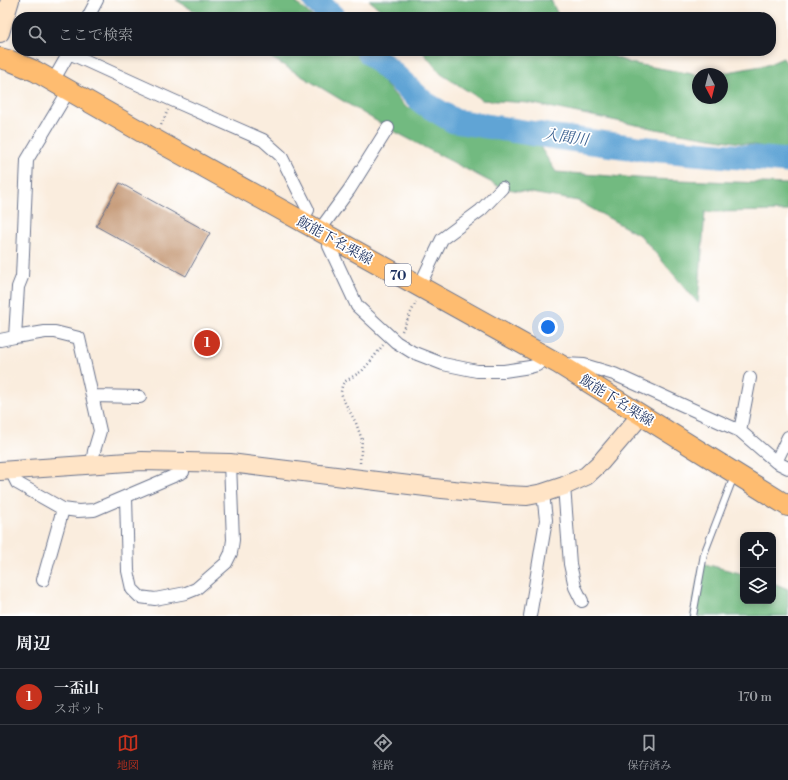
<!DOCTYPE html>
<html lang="ja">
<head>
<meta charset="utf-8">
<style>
  :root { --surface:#171b24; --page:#242831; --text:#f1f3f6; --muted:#9ea1a6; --line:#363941; --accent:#c8321e }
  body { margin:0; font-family:"Libre Bodoni","Noto Serif JP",serif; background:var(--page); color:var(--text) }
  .controls { position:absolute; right:12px; bottom:12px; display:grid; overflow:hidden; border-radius:8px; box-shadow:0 2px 6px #0003 }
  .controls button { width:36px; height:36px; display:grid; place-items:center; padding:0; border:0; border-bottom:1px solid var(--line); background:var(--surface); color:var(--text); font:20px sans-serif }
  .compass { position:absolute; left:692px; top:68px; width:36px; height:36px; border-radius:50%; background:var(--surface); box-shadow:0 2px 6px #0003; rotate:173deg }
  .you { position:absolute; left:548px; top:327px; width:14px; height:14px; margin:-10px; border:3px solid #fff; border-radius:50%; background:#1a73e8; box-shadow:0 0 0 6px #1a73e833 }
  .badge { display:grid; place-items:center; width:26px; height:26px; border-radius:50%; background:var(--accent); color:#fff; font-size:13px; font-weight:700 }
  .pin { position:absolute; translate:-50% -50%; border:2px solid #fff; box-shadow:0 1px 4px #0006 }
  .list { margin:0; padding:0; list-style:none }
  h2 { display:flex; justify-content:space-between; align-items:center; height:52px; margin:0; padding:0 16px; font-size:17px }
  h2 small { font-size:13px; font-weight:400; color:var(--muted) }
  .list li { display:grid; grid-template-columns:26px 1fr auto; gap:12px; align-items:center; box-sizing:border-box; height:56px; padding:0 16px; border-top:1px solid var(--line) }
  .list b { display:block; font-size:15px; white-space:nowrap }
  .list p { margin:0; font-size:13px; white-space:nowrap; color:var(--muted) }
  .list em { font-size:13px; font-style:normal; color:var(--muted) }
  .icon { flex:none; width:22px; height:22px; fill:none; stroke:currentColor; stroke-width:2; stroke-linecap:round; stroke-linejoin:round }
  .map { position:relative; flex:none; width:788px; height:616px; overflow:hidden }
  .search { position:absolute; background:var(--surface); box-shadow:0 2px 6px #0003; left:12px; right:12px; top:12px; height:44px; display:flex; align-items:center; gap:10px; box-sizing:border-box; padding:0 14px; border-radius:16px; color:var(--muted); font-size:15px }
  .sheet { height:108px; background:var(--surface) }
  nav { display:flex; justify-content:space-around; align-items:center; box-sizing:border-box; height:56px; border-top:1px solid var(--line); background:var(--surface); font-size:11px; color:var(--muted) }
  nav a { display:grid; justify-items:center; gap:2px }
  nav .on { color:var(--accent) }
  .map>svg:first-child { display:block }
  .forest { fill:#72ba80; stroke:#46746f }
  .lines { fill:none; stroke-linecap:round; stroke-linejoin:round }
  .river { stroke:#60a4d5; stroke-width:25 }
  .building { fill:#c79d7c }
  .lane-casing { stroke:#69728b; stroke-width:8 }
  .street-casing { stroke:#69728b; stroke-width:14 }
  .secondary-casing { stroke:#69728b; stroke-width:20 }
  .primary-casing { stroke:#69728b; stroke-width:22 }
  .path { stroke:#69728b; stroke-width:2.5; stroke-dasharray:1 3; stroke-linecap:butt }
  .lane { stroke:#fff; stroke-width:6 }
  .street { stroke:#fff; stroke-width:12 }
  .secondary { stroke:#ffe4c6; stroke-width:18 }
  .primary { stroke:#febc70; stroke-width:20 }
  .labels { text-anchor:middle; stroke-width:3.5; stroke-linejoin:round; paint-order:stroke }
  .shield { fill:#fff; stroke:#5f6d8e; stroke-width:1 }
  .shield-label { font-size:13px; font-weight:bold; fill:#1b2f5e }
  .street-label { font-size:14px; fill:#1b2f5e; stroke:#fff }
  .water-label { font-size:15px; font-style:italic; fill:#375e8e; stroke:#fff }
</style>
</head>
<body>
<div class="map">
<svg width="788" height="616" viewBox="0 0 788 616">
  <rect width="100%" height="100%" fill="#fff"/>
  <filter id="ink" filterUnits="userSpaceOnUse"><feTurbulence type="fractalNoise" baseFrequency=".025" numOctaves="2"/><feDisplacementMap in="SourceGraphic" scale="8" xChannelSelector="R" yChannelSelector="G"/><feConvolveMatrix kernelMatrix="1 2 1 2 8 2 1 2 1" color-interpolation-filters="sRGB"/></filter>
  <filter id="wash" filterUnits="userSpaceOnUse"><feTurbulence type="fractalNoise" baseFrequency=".012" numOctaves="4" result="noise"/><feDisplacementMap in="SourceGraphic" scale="16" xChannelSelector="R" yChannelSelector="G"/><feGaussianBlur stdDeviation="0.9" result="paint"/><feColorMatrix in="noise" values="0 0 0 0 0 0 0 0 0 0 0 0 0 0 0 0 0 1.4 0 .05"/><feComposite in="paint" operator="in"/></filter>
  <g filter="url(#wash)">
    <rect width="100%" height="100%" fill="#faedde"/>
    <!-- forest -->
    <path class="forest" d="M176 0H293L313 17H204Z
      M369 0H551L559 17H389Z
      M260 51H352L364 61 406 107 537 142 556 172 651 179 788 184V211L705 212 698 303 641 236 578 201 502 188 388 128Z
      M422 51H600L630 63 698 75V98H722V74H717L767 65 783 58 788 66V153L759 146 656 129 529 103 482 100 441 74Z
      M701 563 743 574V601H773V583L788 589V616H691Z"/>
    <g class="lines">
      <!-- river -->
      <path class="river" d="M315 0 333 17
        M368 51 424 103 454 121 555 137 637 148 788 161"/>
    </g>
    <g id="blocks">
      <!-- building -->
      <path class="building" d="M120 183 210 233 186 276 96 226Z"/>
    </g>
  </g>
  <g filter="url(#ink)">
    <use href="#blocks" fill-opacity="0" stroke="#69728b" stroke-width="1"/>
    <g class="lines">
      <!-- lane casing -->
      <g class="lane-casing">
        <path id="lane" d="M693 616 704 554 734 476"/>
      </g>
      <!-- street casing -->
      <g class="street-casing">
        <path id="street" d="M88 17 97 0
          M53 81 69 53 172 100 263 140 281 156 308 210 302 221
          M69 90 27 160 22 277 18 287 15 337 45 332H55L79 338 100 431 94 451 92 464
          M319 231 349 190 388 128
          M333 238 329 246 357 306 396 342 412 352 443 364 477 371H504L530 367 537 365 547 357
          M419 287 442 239 481 210 502 188
          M0 340 15 337
          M564 364 584 365 614 374 740 431 776 462 788 468
          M93 396 140 397
          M740 431 750 378
          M776 462 788 437
          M12 470 13 475 17 483 63 509 78 511 94 510 183 472 184 462
          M564 486 570 564 575 587 582 601
          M126 497 128 571 132 589 140 597 155 599 186 593 196 589 226 563 231 553 233 540 230 463
          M43 580 63 509
          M530 616 546 520 543 493"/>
      </g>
      <!-- secondary casing -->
      <g class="secondary-casing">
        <path id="secondary" d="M0 33 10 0
          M0 471 142 461 230 463 442 489 506 495 527 496 543 493 564 486 586 476 601 462 641 415"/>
      </g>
      <!-- primary casing -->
      <g class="primary-casing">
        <path id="primary" d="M0 58 11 61 35 71 154 139 559 364 788 506"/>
      </g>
      <!-- path -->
      <path class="path" d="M161 125 168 110
        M402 331 416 302
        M360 463 362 440 356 423 343 399 341 392 342 386 344 382 362 371 370 362 383 345"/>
      <!-- lane -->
      <use href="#lane" class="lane"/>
      <!-- street -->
      <use href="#street" class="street"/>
      <!-- secondary -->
      <use href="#secondary" class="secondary"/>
      <!-- primary -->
      <use href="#primary" class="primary"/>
    </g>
  </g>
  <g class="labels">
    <!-- shield labels -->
    <rect class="shield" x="385" y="264" width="26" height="22" rx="3"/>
    <g class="shield-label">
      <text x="398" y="280">70</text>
    </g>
    <!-- street labels -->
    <g class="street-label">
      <text transform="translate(335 240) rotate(29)" y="5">飯能下名栗線</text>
      <text transform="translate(617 400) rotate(32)" y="5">飯能下名栗線</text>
    </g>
    <!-- water labels -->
    <g class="water-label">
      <text transform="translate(566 137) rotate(8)" y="5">入間川</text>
    </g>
  </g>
</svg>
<div class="controls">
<button><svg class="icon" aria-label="locate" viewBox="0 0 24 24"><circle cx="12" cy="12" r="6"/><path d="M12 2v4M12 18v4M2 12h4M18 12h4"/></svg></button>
<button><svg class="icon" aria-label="layers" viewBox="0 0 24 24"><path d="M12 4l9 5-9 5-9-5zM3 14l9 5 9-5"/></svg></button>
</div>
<svg class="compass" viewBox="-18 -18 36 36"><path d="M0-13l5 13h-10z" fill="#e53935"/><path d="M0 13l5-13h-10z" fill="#9ea1a6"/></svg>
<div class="you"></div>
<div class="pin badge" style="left:207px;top:343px">1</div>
<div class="search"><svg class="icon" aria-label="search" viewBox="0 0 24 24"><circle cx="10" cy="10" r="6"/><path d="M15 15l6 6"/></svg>ここで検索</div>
</div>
<section class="sheet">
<h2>周辺<small></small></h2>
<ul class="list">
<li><span class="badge">1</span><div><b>一盃山</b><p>スポット</p></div><em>170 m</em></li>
</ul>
</section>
<nav>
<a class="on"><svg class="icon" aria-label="map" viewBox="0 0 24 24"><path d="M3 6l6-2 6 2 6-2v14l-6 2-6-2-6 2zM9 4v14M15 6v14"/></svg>地図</a>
<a><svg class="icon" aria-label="directions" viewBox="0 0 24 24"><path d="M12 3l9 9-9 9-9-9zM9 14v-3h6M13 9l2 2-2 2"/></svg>経路</a>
<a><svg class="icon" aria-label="saved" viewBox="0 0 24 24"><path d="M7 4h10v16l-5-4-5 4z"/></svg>保存済み</a>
</nav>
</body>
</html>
